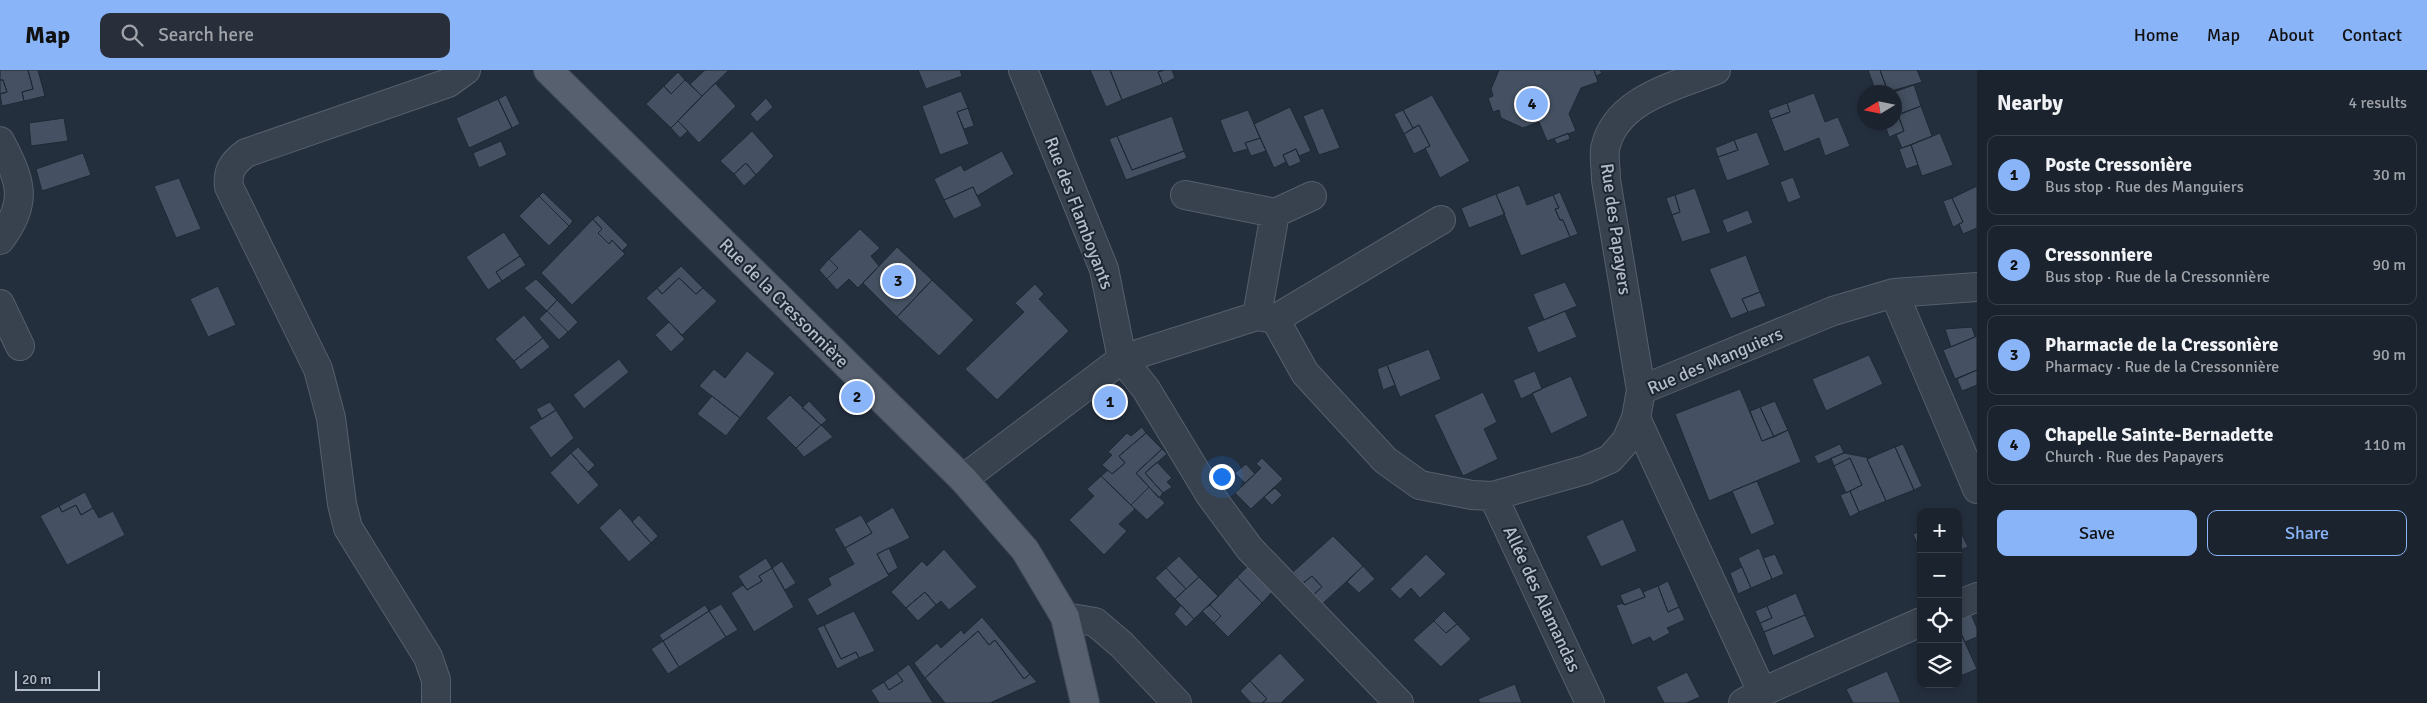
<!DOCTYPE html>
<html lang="en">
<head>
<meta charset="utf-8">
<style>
  :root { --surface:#1b232e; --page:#282f3a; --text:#f1f3f6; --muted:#a0a4aa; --line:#39404a; --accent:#8ab4f8 }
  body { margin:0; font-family:Signika,sans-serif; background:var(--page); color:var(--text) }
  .controls { position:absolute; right:15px; bottom:15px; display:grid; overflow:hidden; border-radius:10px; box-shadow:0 2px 8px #0003 }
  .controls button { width:45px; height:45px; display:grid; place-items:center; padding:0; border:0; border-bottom:1px solid var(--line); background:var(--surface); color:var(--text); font:25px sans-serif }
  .compass { position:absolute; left:1857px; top:15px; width:45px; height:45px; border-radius:50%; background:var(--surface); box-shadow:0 2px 8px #0003; rotate:260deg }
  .scale { position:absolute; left:15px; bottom:12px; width:85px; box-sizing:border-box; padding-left:5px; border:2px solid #b4bcc9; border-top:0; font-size:14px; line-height:18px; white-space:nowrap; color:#b4bcc9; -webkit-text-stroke:4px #1d2633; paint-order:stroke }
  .you { position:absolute; left:1221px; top:406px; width:18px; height:18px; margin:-12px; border:4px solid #fff; border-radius:50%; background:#1a73e8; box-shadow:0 0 0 8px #1a73e833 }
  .badge { display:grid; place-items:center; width:32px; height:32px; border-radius:50%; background:var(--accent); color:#111; font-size:16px; font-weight:700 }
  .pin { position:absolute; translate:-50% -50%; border:2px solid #fff; box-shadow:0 1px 5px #0006 }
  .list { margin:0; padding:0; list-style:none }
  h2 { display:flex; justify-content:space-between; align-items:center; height:65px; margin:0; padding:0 20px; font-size:21px }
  h2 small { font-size:16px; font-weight:400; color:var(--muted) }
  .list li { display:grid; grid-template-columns:32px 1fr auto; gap:15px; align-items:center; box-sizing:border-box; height:80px; margin:0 10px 10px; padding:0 10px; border:1px solid var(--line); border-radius:10px }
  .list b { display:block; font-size:19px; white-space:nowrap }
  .list p { margin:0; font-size:16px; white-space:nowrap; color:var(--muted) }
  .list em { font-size:16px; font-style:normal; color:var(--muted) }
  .actions { display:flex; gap:10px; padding:15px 20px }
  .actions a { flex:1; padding:11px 0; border:1px solid var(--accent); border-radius:10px; text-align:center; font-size:18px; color:var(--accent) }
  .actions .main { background:var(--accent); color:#111 }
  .icon { flex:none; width:28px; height:28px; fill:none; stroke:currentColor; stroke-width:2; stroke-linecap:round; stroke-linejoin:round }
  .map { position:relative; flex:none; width:1977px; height:633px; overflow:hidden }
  header { display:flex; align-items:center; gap:30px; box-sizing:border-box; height:70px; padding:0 25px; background:var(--accent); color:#111 }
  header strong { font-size:24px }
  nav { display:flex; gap:28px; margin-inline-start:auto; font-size:18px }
  .search { width:350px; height:45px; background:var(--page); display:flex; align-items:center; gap:12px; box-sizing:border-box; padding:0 18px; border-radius:10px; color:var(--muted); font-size:19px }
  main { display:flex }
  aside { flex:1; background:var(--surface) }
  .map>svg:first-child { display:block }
  .building { fill:#455162; stroke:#1f2835 }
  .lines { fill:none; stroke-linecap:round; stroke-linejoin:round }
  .minor-casing { stroke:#565f6c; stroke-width:30 }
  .major-casing { stroke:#414a57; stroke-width:30 }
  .minor { stroke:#38414e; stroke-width:28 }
  .major { stroke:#56606e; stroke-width:28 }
  .labels { text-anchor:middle; stroke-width:4; stroke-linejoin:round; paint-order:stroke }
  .street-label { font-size:18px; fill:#b4bcc9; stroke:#1d2633 }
</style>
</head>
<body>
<header>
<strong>Map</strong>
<div class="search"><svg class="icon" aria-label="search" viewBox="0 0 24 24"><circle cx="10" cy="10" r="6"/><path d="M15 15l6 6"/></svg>Search here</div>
<nav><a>Home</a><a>Map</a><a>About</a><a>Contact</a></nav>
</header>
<main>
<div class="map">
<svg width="1977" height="633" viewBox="0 0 1977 633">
  <rect width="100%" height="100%" fill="#242f3e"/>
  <!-- building -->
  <path class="building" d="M0 0H28L33 19 22 22 24 31 2 36 0 24 7 22 3 10H0Z
    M28 0H38L45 26 24 31 22 22 33 19Z
    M705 0H729L702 26 690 14Z
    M918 0H960L962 6 926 19Z
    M1090 0H1110L1122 30 1106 37Z
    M1110 0H1164L1158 2 1163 14 1122 30Z
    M1164 0H1172L1175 8 1163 14 1158 2Z
    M1499 0H1594L1598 12 1581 18 1569 44 1576 61 1547 71 1539 52 1523 58 1501 48 1499 40 1493 42 1488 28 1493 26 1491 19Z
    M1594 0H1600L1602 3 1596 6Z
    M1868 0H1880L1888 22H1876Z
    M1880 0H1917L1922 12 1888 22Z
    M678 2 685 10 671 24 664 16Z
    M0 10H3L7 22 0 24Z
    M685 10 702 26 671 58 646 34 664 16 671 24Z
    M715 13 736 36 699 73 678 51Z
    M1914 15 1921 36 1894 46V22Z
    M961 21 968 38 957 42 969 74 940 85 922 36Z
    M1814 23 1825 52 1838 47 1850 76 1825 86 1819 68 1784 82 1771 49 1790 42 1787 33Z
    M506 25 520 54 512 58 498 29Z
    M1432 25 1470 91 1440 108 1425 78 1430 76 1419 55 1413 58 1403 40Z
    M766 28 773 37 757 52 750 44Z
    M498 29 512 58 469 78 456 48Z
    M1787 33 1790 42 1771 49 1768 40Z
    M1921 36 1932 66 1902 78 1896 65 1904 61 1898 45Z
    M1290 37 1311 81 1299 86 1296 79 1283 85 1286 92 1274 98 1254 54Z
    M968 38 974 56 964 59 957 42Z
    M1323 38 1340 78 1319 85 1303 46Z
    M1248 40 1260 68 1245 73 1248 79 1233 83 1220 50Z
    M1403 40 1413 58 1404 64 1394 44Z
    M1898 45 1904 61 1889 67 1884 52H1894V46Z
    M1172 46 1184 81 1132 100 1117 66Z
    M64 48 68 71 31 76 29 53Z
    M678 51 688 61 680 68 671 58Z
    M1419 55 1430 76 1414 84 1404 64Z
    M752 61 774 86 756 105 746 93 734 104 720 91Z
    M1757 62 1770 95 1727 111 1718 87 1738 80 1734 70Z
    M1568 63 1570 69 1557 74 1554 69Z
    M1940 63 1953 95 1922 106 1911 75Z
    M1117 66 1132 100 1184 81 1187 88 1126 110 1109 69Z
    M1260 68 1266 81 1251 86 1245 73Z
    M1734 70 1738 80 1718 87 1715 78Z
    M501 71 507 85 479 98 473 83Z
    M1911 75 1918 95 1906 99 1899 79Z
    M1296 79 1301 92 1289 97 1283 85Z
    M1002 81 1014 104 977 126 973 117 944 130 934 109 961 95 964 101Z
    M83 83 91 105 42 121 36 99Z
    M746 93 756 105 744 116 734 104Z
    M1793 107 1801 128 1788 133 1780 112Z
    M179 108 201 159 176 168 154 116Z
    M1519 115 1527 135 1553 125 1559 138 1555 139 1560 150H1563L1570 167 1521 186 1496 124Z
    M1977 116V158L1963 164 1959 154 1963 152 1952 128Z
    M973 117 982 136 954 149 944 130Z
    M1695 118 1711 163 1682 172 1672 145 1680 142 1675 125Z
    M543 122 573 151 569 156 539 126Z
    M1560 122 1578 164 1570 167 1563 150H1560L1555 139 1559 138 1553 125Z
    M1496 124 1505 144 1469 158 1461 138Z
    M1675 125 1680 142 1672 145 1666 128Z
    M539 126 569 156 549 176 519 146Z
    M1952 128 1963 152 1953 157 1943 131Z
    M1748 140 1753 153 1727 163 1722 150Z
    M598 145 628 175 622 181 612 170 609 174 598 163 602 159 593 149Z
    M593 149 602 159 598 163 609 174 612 170 625 184 572 235 541 203Z
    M860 159 880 178 871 186 879 196 858 218 849 209 837 220 827 209 838 198 829 189Z
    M504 162 520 186 496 202 502 211 488 220 466 187Z
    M897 177 932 210 897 247 863 213Z
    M1746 185 1760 222 1742 229 1748 242 1731 249 1709 199Z
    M520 186 526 195 502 211 496 202Z
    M829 189 838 198 827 209 819 200Z
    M681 196 703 218 696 224 679 208 662 224 657 218Z
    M679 208 696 224 703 218 717 231 682 265 646 228 657 218 662 224Z
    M536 209 557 230 547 241 524 218Z
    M932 210 974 250 939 286 897 247Z
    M1565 212 1577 236 1544 250 1533 224Z
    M1035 214 1044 224 1039 229 1069 261 997 330 965 299 1024 242 1015 233Z
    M218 216 236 255 208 267 190 229Z
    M1760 222 1766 236 1748 242 1742 229Z
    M557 230 578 252 568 262 547 241Z
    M547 241 568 262 559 270 539 249Z
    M1565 241 1577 267 1538 283 1527 257Z
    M524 245 543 268 514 291 495 269Z
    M669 252 685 269 671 282 655 265Z
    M1972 257 1975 267 1951 277 1945 259Z
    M1977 266V300L1955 309 1943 280Z
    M543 268 550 277 521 300 514 291Z
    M1429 279 1441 309 1400 327 1387 295Z
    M747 281 775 303 740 348 699 316 714 299 725 308Z
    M1869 285 1883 314 1826 341 1812 309Z
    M619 289 629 302 584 339 573 325Z
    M1387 295 1395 315 1383 320 1377 299Z
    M1977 300V315L1962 321 1957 309Z
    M1535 301 1542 319 1521 329 1513 310Z
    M1571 306 1588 346 1551 364 1532 323Z
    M1740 319 1762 371 1788 360 1801 392 1709 431 1675 344Z
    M1483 322 1497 352 1484 359 1498 389 1463 406 1434 345Z
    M790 325 821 355 796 378 766 348Z
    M712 326 740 348 726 366 697 344Z
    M809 331 827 350 821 355 802 338Z
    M1775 331 1788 360 1774 367 1760 337Z
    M550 332 556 340 542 349 536 339Z
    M1760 337 1774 367 1762 371 1750 341Z
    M556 340 574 368 551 388 529 357Z
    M821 355 833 367 804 387 796 378Z
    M1142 357 1146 363 1119 386 1125 393 1112 404 1102 395 1112 385 1108 382 1127 363 1131 366Z
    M1146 363 1162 379 1136 403 1149 417 1131 435 1101 406 1108 400 1112 404 1125 393 1119 386Z
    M1840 374 1844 383 1818 394 1814 386Z
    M1903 374 1922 416 1914 420 1895 377Z
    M578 377 595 395 588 402 571 383Z
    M1895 377 1914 420 1886 431 1867 389Z
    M1162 379 1167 384 1145 403 1163 423 1159 428 1136 403Z
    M571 383 599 415 578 435 550 403Z
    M1844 383 1870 388 1867 389 1886 431 1859 442 1850 421 1862 415 1850 388 1834 396 1831 388Z
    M1262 388 1283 409 1251 439 1235 423 1261 398 1256 394Z
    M1850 388 1862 415 1846 423 1834 396Z
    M1157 392 1172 408 1167 412 1172 417 1163 423 1145 403Z
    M1246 394 1255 404 1245 413 1235 403Z
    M1101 406 1135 439 1119 454 1127 461 1104 485 1069 450 1094 426 1087 419Z
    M1757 411 1775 454 1751 465 1732 421Z
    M1149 417 1165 433 1147 450 1131 435Z
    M1275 418 1282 425 1272 435 1264 427Z
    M1850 421 1859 442 1850 447 1840 425Z
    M85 422 93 438 81 445 76 435 62 442 59 436Z
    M76 435 81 445 93 438 99 448 113 441 125 465 67 495 40 446 59 436 62 442Z
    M893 437 910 468 877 484 889 506 817 546 807 529 831 515 828 508 854 494 845 478 872 463 866 453Z
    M620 438 651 473 629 492 599 458Z
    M639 445 658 466 651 473 632 452Z
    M861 445 872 463 845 478 834 459Z
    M1623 449 1637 481 1601 497 1586 466Z
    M1958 456 1968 477 1958 481Z
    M1921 461V482L1913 464Z
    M1333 466 1363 496 1319 537 1310 528 1322 517 1312 506 1303 513 1293 502Z
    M889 478 898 498 888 504 877 484Z
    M1759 478 1772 509 1751 518 1738 488Z
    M944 479 977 517 949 540 941 531 936 535 925 522 906 538 891 522 922 491 927 496Z
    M1426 484 1446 504 1420 528 1411 518 1400 529 1390 519Z
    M1775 484 1784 504 1772 509 1763 488Z
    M1179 486 1199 507 1186 519 1166 498Z
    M766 488 772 498 759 506 762 511 747 520 738 506Z
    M782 491 796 513 785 520 772 498Z
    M1248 496 1272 522 1262 533 1237 507Z
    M1363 496 1375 509 1359 523 1347 512Z
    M1742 497 1751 518 1738 524 1730 503Z
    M772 498 794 537 754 562 731 523 743 515 747 520 762 511 759 506Z
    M1166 498 1186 519 1175 529 1155 508Z
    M1312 506 1322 517 1310 528 1300 516Z
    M1199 507 1218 526 1194 549 1175 529Z
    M1237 507 1262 533 1228 567 1214 553 1221 546 1210 535Z
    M1668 511 1679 537 1668 542 1658 516Z
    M1658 516 1668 542 1679 537 1685 550 1667 558 1670 563 1653 572 1650 567 1632 575 1616 535 1624 533V535L1645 527 1643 522Z
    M1640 517 1645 527 1624 535 1620 525Z
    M925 522 936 535 918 551 906 538Z
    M1796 523 1805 545 1764 562 1760 553 1772 548 1767 536Z
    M721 534 738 560 726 567 709 541Z
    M705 535 709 541 663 571 659 565Z
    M1181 535 1194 549 1186 557 1174 544Z
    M1210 535 1221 546 1214 553 1202 541Z
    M1767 536 1772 548 1760 553 1755 541Z
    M1968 537 1977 558V567L1965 572 1958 556V540Z
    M709 541 726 567 679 597 663 571Z
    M854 541 875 581 859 588 856 582 841 589 824 555Z
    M1444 541 1457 554 1446 563 1434 551Z
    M1805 545 1815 567 1773 586 1764 562Z
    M982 547 1030 604 1024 609 995 570 989 575 978 561 925 608 914 593 937 573 941 578 961 560 964 564Z
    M1434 551 1446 563 1457 554 1471 569 1441 597 1413 570Z
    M824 555 841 589 856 582 859 588 837 599 817 558Z
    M978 561 989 575 995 570 1024 609 1030 604 1037 612 990 633H945L925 608Z
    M1963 568 1977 599 1958 607V570Z
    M663 571 679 597 668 604 651 579Z
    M1280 583 1305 610 1281 633H1262L1267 629 1250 611Z
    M909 594 933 633H879L871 620 884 612 889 620 903 611 897 603Z
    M1887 601 1901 633H1853L1846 619Z
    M1687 602 1700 627 1686 633H1664L1656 617Z
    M897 603 903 611 889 620 884 612Z
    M1250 611 1267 629 1262 633H1251L1240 621Z
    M1515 614 1522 633H1480L1478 629Z"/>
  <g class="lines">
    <!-- minor casing -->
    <g class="minor-casing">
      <path id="minor" d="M1023 0 1104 199 1122 289 1146 319 1210 425 1250 479 1399 633
        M0 71C21 111 29 132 0 170
        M1185 125 1275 143 1312 126
        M1894 223 1977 419
        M0 234 20 276
        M1257 246 1275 143
        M1275 249 1305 303 1385 390 1420 415 1472 425 1493 426 1585 400 1610 389 1626 371 1636 348 1641 320 1606 110C1606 100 1604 88 1605 79 1615 29 1676 16 1716 0
        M1275 249 1441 150
        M1641 320 1833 241 1894 223 1977 217
        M1636 348 1762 622
        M963 409 1122 289 1257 246 1275 249
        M1493 426 1590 633
        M1958 535 1977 527
        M1065 547 1095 552 1122 575 1177 633
        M436 633V610L428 587 348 458 342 434 331 348 318 299 229 117C227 100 233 93 246 83L448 13 466 0
        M1743 633 1762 622 1921 552"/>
    </g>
    <!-- major casing -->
    <g class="major-casing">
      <path id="major" d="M548 0 963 409 1025 480 1065 547 1085 633"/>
    </g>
    <!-- minor -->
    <use href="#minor" class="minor"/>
    <!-- major -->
    <use href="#major" class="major"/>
  </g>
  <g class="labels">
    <!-- street labels -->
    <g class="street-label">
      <text transform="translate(1079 143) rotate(69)" y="6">Rue des Flamboyants</text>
      <text transform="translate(1616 159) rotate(82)" y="6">Rue des Papayers</text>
      <text transform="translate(784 233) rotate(45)" y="6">Rue de la Cressonnière</text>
      <text transform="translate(1715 291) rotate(-23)" y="6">Rue des Manguiers</text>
      <text transform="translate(1542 529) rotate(65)" y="6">Allée des Alamandas</text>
    </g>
  </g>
</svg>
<div class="controls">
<button>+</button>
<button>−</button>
<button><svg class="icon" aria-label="locate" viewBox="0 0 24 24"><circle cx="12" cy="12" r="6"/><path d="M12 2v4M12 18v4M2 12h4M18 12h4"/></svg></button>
<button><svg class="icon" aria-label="layers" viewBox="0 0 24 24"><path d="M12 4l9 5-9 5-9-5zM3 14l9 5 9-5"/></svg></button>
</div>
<svg class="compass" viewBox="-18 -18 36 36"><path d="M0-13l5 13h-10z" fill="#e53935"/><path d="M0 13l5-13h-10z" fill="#a0a4aa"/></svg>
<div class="scale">20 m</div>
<div class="you"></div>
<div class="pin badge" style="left:1110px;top:332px">1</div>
<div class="pin badge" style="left:857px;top:327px">2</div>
<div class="pin badge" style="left:898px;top:211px">3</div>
<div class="pin badge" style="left:1532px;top:34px">4</div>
</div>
<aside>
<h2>Nearby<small>4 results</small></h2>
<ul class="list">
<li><span class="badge">1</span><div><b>Poste Cressonière</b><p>Bus stop · Rue des Manguiers</p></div><em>30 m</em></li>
<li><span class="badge">2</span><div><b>Cressonniere</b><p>Bus stop · Rue de la Cressonnière</p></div><em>90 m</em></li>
<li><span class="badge">3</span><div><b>Pharmacie de la Cressonière</b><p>Pharmacy · Rue de la Cressonnière</p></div><em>90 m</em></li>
<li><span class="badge">4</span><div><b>Chapelle Sainte-Bernadette</b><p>Church · Rue des Papayers</p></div><em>110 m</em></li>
</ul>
<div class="actions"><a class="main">Save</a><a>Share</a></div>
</aside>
</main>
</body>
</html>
